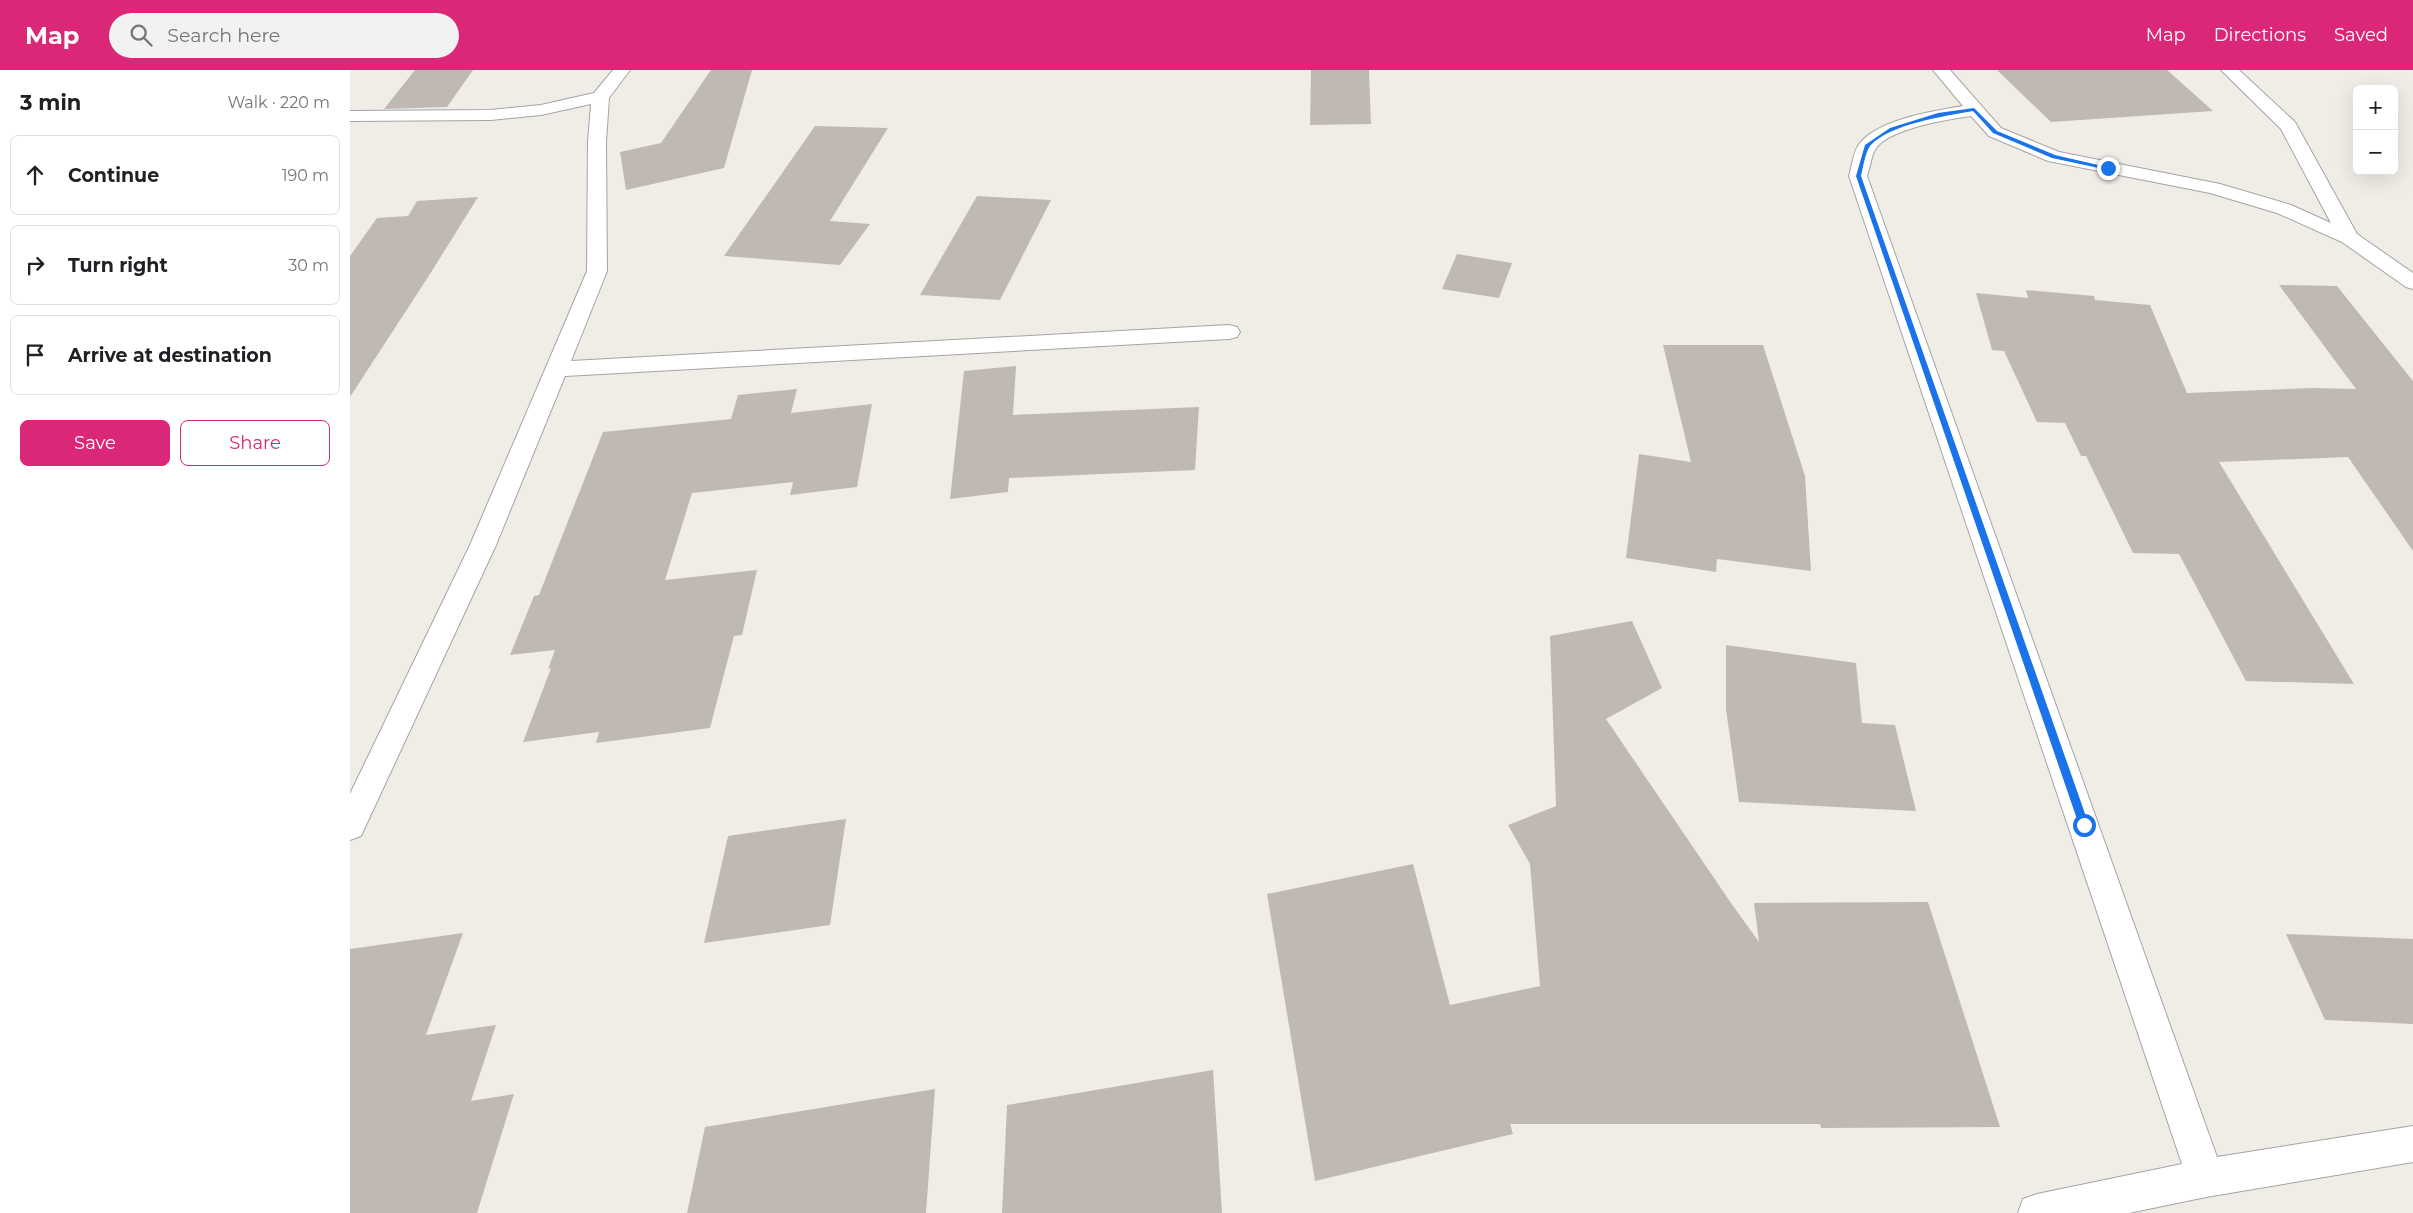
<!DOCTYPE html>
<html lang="en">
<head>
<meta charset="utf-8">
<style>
  :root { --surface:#fff; --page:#f2f2f2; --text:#202124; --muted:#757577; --line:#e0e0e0; --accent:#db2777 }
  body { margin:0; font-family:Montserrat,sans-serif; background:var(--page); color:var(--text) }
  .controls { position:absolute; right:15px; top:15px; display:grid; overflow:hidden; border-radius:8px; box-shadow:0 5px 20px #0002 }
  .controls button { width:45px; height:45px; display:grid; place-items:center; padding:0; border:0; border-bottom:1px solid var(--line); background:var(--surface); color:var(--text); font:25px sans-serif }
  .stop { position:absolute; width:15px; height:15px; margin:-11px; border:4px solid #1a73e8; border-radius:50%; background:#fff }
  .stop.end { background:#1a73e8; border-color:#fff; box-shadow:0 1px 5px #0008 }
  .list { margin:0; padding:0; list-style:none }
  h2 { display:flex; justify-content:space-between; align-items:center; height:65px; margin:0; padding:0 20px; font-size:21px }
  h2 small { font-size:16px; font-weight:400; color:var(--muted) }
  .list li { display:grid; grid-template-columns:32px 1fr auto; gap:15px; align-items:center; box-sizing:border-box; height:80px; margin:0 10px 10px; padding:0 10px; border:1px solid var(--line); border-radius:8px }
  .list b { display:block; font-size:19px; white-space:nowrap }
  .list em { font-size:16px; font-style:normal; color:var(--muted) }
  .actions { display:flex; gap:10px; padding:15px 20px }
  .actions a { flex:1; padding:11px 0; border:1px solid var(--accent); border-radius:8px; text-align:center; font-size:18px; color:var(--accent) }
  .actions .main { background:var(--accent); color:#fff }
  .icon { flex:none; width:28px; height:28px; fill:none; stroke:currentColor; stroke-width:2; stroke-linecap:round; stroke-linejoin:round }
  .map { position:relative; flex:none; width:2063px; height:1143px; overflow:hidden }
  header { display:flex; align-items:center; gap:30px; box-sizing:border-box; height:70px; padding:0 25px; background:var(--accent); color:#fff }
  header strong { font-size:24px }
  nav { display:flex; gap:28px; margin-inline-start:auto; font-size:18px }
  .search { width:350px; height:45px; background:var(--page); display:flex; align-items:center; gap:12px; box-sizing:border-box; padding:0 18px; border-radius:28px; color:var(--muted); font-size:19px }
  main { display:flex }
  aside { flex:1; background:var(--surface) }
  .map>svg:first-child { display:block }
  .building { fill:#c0b9b3 }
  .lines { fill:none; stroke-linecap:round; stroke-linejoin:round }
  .minor-casing { stroke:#a4a4a4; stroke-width:2 }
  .minor { fill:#fff; fill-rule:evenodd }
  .route { fill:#1a73e8 }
</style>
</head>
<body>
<header>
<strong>Map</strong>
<div class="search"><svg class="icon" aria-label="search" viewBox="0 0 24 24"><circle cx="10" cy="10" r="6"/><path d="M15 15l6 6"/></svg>Search here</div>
<nav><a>Map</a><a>Directions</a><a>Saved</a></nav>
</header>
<main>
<aside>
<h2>3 min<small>Walk · 220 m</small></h2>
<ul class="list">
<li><svg class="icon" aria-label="ahead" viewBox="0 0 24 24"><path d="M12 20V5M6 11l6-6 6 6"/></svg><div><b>Continue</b></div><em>190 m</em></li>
<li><svg class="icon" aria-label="right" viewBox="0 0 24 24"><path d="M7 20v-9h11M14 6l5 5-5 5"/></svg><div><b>Turn right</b></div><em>30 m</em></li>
<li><svg class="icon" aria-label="arrive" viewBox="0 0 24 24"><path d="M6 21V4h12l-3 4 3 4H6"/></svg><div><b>Arrive at destination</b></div></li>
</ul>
<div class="actions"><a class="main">Save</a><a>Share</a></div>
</aside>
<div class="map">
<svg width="2063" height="1143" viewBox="0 0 2063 1143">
  <rect width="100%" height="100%" fill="#f0ede7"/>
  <!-- building -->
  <path class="building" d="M65 0H123L97 37 34 39Z
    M361 0H402L374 98 276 120 270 82 311 73Z
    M961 0H1019L1021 54 960 55Z
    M1647 0H1817L1863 41 1701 52Z
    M465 56 538 58 480 151 520 154 490 195 374 186Z
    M627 126 701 130 650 230 570 225Z
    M128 127 80 204 0 327V186L27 148 58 146 67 131Z
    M1107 184 1162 193 1149 228 1092 219Z
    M1929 215 1987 216 2063 311V481L1998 387 1869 392 2004 614 1896 611 1829 484 1783 483 1736 386H1731L1715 353 1687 352 1654 281 1642 280 1626 223 1678 228 1676 220 1744 226 1745 230 1800 235 1837 323 1962 318 2006 319Z
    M1313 275H1413L1455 406 1461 501 1367 489 1366 502 1276 488 1289 384 1341 392Z
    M666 296 663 345 849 337 845 400 659 408 658 422 600 429 614 301Z
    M447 319 441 343 522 334 507 417 440 425 443 412 342 423 315 510 407 500 392 565 384 566 360 658 246 673 249 662 173 672 201 598 198 599 205 580 160 585 184 526 189 525 253 362 381 349 388 325Z
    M1282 551 1312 618 1256 649 1381 833 1409 872 1404 833 1578 832 1650 1057 1471 1058 1470 1054H1160L1163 1064 965 1111 917 824 1063 794 1100 935 1190 916 1180 794 1158 755 1206 736 1200 566Z
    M1376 575 1506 593 1512 653 1545 655 1566 741 1389 732 1376 639Z
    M496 749 480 855 354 873 378 766Z
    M113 863 76 965 146 955 121 1031 164 1024 127 1143H0V879Z
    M1936 864 2063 869V954L1975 950Z
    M863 1000 872 1143H652L657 1035Z
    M585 1019 576 1143H337L355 1057Z"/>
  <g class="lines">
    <!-- minor casing -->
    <g class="minor-casing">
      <path id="minor" d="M263 0H280L259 28 256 72 257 201 221 291 879 255 887 257 890 262 887 267 879 269 215 306 146 475 11 766 0 770V724L120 475 237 201 238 72 241 34 191 45 141 50 0 51V41L141 40 191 35 244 23Z
        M1583 0H1600L1651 58 1709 82 1870 114 1941 135 1981 153 1931 59 1871 0H1889L1945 52 2007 164 2063 203V219L2056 217 1992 172 1927 143 1860 123 1698 91 1639 66 1621 46C1599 49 1536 59 1525 80 1521 87 1520 98 1517 106L1867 1087 2063 1056V1092L1856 1127 1779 1143H1668L1673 1129 1687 1124 1832 1094 1499 106C1502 97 1503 81 1510 73 1530 49 1584 41 1613 36Z"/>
    </g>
    <!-- minor -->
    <use href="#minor" class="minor"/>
  </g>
  <!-- route -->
  <path class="route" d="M1624 38 1647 61 1705 85 1761 98 1758 100 1702 88 1643 63 1623 41C1595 46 1539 54 1520 76 1515 83 1513 98 1511 106L1739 755 1734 759 1729 755 1506 106 1515 75 1540 58 1588 43Z"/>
</svg>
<div class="controls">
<button>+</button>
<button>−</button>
</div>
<div class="stop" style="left:1734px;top:755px"></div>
<div class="stop end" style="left:1758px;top:98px"></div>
</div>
</main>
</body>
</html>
